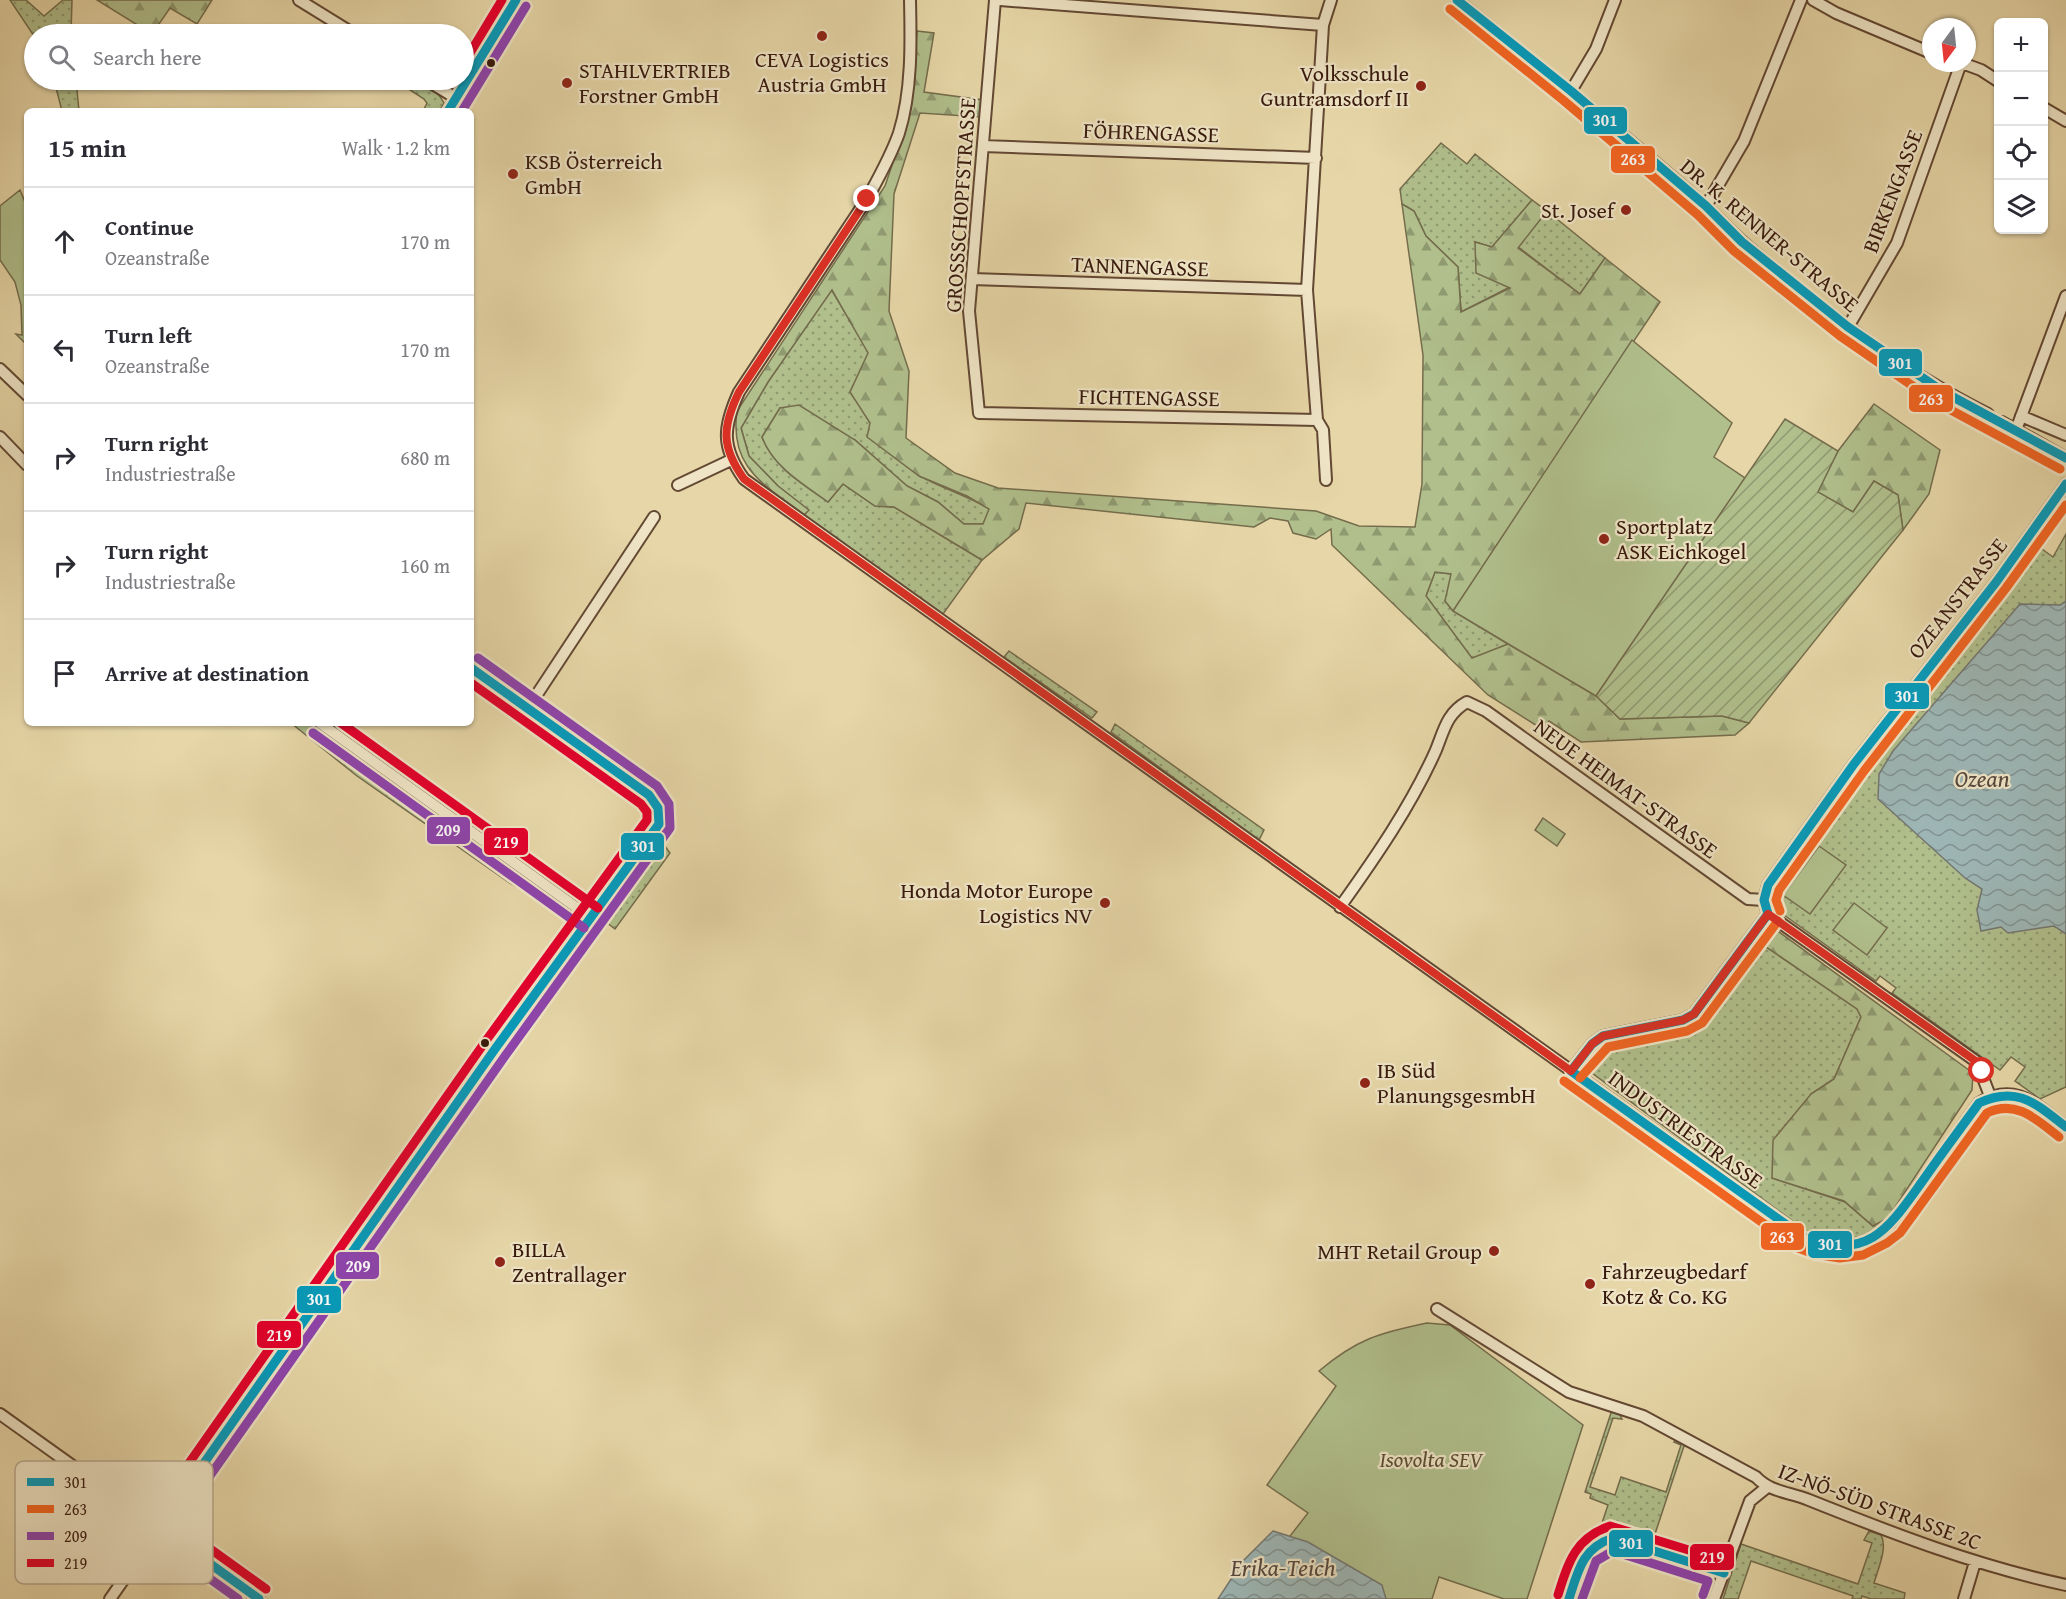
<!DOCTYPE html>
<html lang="en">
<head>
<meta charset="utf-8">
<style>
  :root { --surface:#fff; --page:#f2f2f3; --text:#2b2b33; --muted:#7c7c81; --line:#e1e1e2 }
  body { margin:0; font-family:"Gentium Book Plus",serif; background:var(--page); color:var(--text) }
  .controls { position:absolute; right:18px; top:18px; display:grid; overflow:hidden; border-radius:9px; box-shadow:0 2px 4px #0004 }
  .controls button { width:54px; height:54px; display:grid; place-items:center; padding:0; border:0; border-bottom:2px solid var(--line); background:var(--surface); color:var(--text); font:30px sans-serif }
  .compass { position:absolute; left:1922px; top:18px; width:54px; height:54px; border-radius:50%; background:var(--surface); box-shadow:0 2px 4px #0004; rotate:195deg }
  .stop { position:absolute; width:18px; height:18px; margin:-14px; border:4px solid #d93025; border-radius:50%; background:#fff }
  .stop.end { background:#d93025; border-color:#fff; box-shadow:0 2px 6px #0008 }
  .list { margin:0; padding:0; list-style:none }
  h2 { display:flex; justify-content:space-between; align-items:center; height:78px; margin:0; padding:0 24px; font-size:26px }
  h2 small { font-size:20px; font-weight:400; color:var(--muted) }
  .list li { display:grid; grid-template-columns:39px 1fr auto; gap:18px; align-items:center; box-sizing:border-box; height:108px; padding:0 24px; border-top:2px solid var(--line) }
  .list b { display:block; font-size:22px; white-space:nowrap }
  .list p { margin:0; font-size:20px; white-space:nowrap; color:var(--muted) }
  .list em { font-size:20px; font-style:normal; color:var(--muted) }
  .icon { flex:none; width:33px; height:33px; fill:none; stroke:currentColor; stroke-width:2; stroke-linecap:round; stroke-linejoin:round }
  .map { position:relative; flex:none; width:2066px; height:1599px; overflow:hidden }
  .search { position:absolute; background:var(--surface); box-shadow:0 2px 4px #0004; left:24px; top:24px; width:450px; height:66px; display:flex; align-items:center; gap:15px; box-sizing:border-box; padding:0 21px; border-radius:33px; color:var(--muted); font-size:22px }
  .panel { position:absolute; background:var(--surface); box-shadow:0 2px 4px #0004; left:24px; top:108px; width:450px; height:618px; border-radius:9px }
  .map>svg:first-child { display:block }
  .grass { fill:url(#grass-dots); stroke:#746c4c; stroke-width:1.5 }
  .forest { fill:url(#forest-firs); stroke:#746c4c; stroke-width:1.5 }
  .park { fill:#b0bf8c; stroke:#746c4c; stroke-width:1.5 }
  .garden { fill:url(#garden-furrows); stroke:#746c4c; stroke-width:1.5 }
  .water { fill:url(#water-waves); stroke:#747771; stroke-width:1.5 }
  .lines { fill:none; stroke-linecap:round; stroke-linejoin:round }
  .minor-casing { stroke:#634833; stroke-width:14 }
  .minor { stroke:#efe5c6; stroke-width:10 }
  .bus-1-casing { stroke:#efe5c6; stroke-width:14 }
  .bus-2-casing { stroke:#efe5c6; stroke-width:14 }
  .bus-3-casing { stroke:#efe5c6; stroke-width:14 }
  .bus-4-casing { stroke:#efe5c6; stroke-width:14 }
  .bus-1 { stroke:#069bbb; stroke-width:9 }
  .bus-2 { stroke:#f26522; stroke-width:9 }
  .bus-3 { stroke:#8e44ad; stroke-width:9 }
  .bus-4 { stroke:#e4002b; stroke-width:9 }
  .route { stroke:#d93025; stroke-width:8 }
  .poi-dot { fill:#8f2418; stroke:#efe5c6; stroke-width:2 }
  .bus-dot { fill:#37190c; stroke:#efe5c6; stroke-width:2 }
  .labels { text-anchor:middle; stroke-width:4.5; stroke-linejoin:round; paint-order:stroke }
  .poi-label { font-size:22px; fill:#37190c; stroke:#efe5c6; text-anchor:start }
  .street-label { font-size:22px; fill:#37190c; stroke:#efe5c6 }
  .park-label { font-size:22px; font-style:italic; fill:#5b4b32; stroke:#efe5c6 }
  .water-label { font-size:24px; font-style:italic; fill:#56483f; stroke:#efe5c6 }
  .key { fill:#efe5c6; stroke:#b8a88e; stroke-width:1.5 }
  .key-label { font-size:16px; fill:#37190c }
  .line-badge { stroke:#efe5c6; stroke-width:2 }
  .badge-label { font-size:16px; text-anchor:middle; font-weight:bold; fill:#fff }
</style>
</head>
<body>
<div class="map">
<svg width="2066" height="1599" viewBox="0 0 2066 1599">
  <defs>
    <pattern id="grass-dots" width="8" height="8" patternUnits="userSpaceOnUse" patternTransform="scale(1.5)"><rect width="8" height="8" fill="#b0bf8c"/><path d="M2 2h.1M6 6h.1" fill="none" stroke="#909a71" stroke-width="1.8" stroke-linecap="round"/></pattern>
    <pattern id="forest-firs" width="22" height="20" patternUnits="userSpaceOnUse" patternTransform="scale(1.5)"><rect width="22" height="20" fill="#b0bf8c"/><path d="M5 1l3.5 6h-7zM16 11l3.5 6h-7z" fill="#909a71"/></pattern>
    <pattern id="garden-furrows" width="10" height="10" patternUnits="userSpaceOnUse" patternTransform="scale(1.5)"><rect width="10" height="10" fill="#b0bf8c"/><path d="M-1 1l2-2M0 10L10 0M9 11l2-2" fill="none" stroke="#909a71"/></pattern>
    <pattern id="water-waves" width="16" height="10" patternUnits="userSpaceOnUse" patternTransform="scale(1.5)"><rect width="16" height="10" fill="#9db6b5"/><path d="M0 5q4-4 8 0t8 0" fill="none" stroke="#819392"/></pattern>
  </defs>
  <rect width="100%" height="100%" fill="#e7d7a8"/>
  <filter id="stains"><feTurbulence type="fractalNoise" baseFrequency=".00333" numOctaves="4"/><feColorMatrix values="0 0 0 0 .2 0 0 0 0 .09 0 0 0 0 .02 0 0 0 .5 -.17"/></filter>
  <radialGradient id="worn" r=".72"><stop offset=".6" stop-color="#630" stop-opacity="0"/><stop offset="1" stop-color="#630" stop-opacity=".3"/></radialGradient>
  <!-- grass -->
  <path class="grass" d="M10 0H26L44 16 63 0H72L71 34 34 36Z
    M54 80H76L79 111H62Z
    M395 80C414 80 434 83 444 103L440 111H423L427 103 424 99Z
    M1441 143 1467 164 1475 154 1532 200 1492 247 1475 242 1510 287 1461 312 1458 267 1426 236 1414 211 1402 204 1400 189Z
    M1547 211 1605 258 1580 294 1518 247Z
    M831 289 869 353 850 392C863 411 903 467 922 477 944 489 968 496 990 509L983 524H964L938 502 907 486 855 440 780 408 762 437C773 467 803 484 828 502L843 484 875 506 894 507 982 560 943 614 804 515 808 510 778 486 749 456 741 428 768 382Z
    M2066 534V1087L2040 1099 2015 1081 2025 1067 2011 1057 2000 1070 1892 993 1896 988 1880 976 1876 981 1784 915 1774 900C1776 877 1822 820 1840 804L1837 800 2035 544 2053 557Z
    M1435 572 1452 574 1445 601 1453 611 1508 644 1472 659 1426 596Z
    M1009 651 1097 712 1092 718 1004 657Z
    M471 675 639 795 652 809 650 811 471 683Z
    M291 723H306L572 912 563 913 510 883 357 776Z
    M1115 724 1264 830 1259 840 1111 732Z
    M656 842 664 845 670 853 615 929 601 918Z
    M1756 940 1857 1009 1861 1017 1834 1079 1811 1094 1772 1178 1845 1202 1873 1226 1888 1218C1866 1245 1837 1243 1807 1232L1588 1070C1583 1030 1659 1037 1683 1027 1712 1016 1738 965 1756 940Z
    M1614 1410 1618 1411 1622 1419 1613 1418 1590 1487 1615 1495 1621 1477 1666 1492 1681 1445 1674 1442 1678 1439 1690 1445V1447L1684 1446 1654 1537 1686 1548 1680 1554C1650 1544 1601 1515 1579 1552L1575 1550 1584 1538 1600 1529 1608 1505 1590 1498 1591 1494 1585 1492 1611 1413Z
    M1869 1531 1881 1535C1888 1547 1878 1569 1874 1583L1905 1593 1904 1599H1871L1862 1596 1861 1599H1852L1853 1596 1751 1561 1738 1599H1723L1741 1544 1858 1584 1872 1543 1864 1540Z"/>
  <!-- forest -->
  <path class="forest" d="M97 0H212L197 24 170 8 152 34Z
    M917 31 934 33 924 92 983 100 981 117 920 113 894 194 889 311 909 371 906 438 955 473 998 488 1316 511 1359 526 1415 527 1422 484 1423 355 1402 204 1414 211 1426 236 1458 267 1461 312 1510 288 1476 273 1475 242 1492 247 1532 200 1547 211 1518 248 1580 294 1605 258 1660 302 1453 611 1445 601 1451 574 1435 572 1426 596 1472 658 1508 644 1596 696 1620 719 1722 716 1749 723 1735 735 1581 742 1549 721 1542 729 1488 695 1332 545 1331 529 1316 539 1293 533 1288 521 1270 518 1254 527 1026 503 1019 529 982 560 894 507 875 506 843 484 828 502C803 484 773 467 762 437L780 408 799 405 855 440 907 486 938 502 964 524H983L989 509 967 496 919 476 867 437 870 423 850 392 868 353 832 290 768 382 741 428 749 456 778 486 809 510 804 515C764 484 729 468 737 411L885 186 911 109Z
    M1874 404 1940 450 1929 494 1903 530 1898 495 1874 481 1853 512 1817 492 1838 451Z
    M1768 924 1973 1073 1972 1090 1888 1218 1873 1226 1844 1201 1772 1178 1773 1140 1811 1094 1834 1079 1861 1017 1857 1009 1756 940Z"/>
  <!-- park -->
  <path class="park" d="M20 190 27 207V345L16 334 22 335 21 305 15 282 0 260V206Z
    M1632 340 1732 423 1714 457 1745 478 1596 696 1453 611Z
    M1543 818 1565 834 1557 846 1535 830Z
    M1819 846 1846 865 1810 914 1783 895Z
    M1854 903 1887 928 1867 955 1833 930Z
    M1427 1323 1450 1325 1583 1425 1527 1599H1504L1439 1577 1432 1599H1241L1308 1513 1267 1485 1336 1386 1319 1371C1357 1339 1379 1333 1427 1323Z"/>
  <!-- garden -->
  <path class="garden" d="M1785 419 1838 451 1818 492 1853 512 1874 481 1898 495 1903 530 1749 723 1722 716 1620 719 1596 696Z"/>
  <!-- water -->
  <path class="water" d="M2066 601V934L2054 926 2008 933 2001 927 1981 931 1977 910 1982 889 1965 878 1878 799 1879 774 1893 751 2020 604 2060 605Z
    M1273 1531 1308 1542 1382 1585 1386 1599H1218L1243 1561Z"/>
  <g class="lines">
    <!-- minor casing -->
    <g class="minor-casing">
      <path id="minor" d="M299 0 354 34
        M910 0C911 43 912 91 899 133 891 156 879 177 867 199L739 392C723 427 721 447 744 479L1805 1238C1838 1252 1862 1248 1890 1226L1979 1103C2016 1081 2036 1105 2066 1127
        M995 0 969 311 979 413 1317 420
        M1000 0 1323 25
        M1457 0C1540 67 1624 134 1704 205 1718 217 1730 231 1744 243 1819 307 1899 370 1988 414
        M1813 0 1836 13 1931 53
        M1962 63 1981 70 1998 81
        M426 80 456 98
        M1571 91 1596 49 1615 0
        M2044 108 2066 121
        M448 111 516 0
        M983 146 1316 158
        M1706 206 1744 141 1801 0
        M972 279 1307 290
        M1848 327 1897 243 1961 63
        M0 369 27 395
        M2021 416 2066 435
        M2002 422 2066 458
        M2016 430 2066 296
        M0 437 27 465
        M1326 480 1323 430 1317 420 1307 290 1323 25 1331 0
        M678 485 731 460
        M528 708 654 517
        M320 723 591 918
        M1340 907C1375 858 1411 806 1436 750 1444 730 1447 713 1467 702L1486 711 1748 899 1764 900
        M1571 1071 1592 1044 1603 1036 1683 1020 1694 1014 1768 914
        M1990 1096 1977 1062 1768 914 1764 900 1768 885 1854 764 1997 581 2066 484
        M1437 1309 1569 1392 1643 1416 1756 1477C1770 1492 1789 1492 1809 1500 1894 1534 1977 1566 2066 1585
        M0 1414 259 1599
        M110 1599 495 1049 659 824C661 811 658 804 649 795L471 668
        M1569 1599C1579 1570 1579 1546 1613 1538L1724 1573
        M1714 1599 1750 1501 1766 1488
        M1964 1599 1975 1562"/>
    </g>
    <!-- minor -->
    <use href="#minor" class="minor"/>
    <!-- bus-1 casing -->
    <g class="bus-1-casing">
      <path id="bus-1" d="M1457 0 1571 91 1706 206 1742 242 1848 327 1942 391 2066 458
        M448 111 516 0
        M1768 914 1764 900 1768 885 1854 764 1997 581 2066 484
        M1571 1071 1805 1238C1870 1262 1890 1226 1924 1179 1942 1153 1961 1128 1979 1103 2018 1085 2036 1104 2066 1127
        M1571 1071 1592 1044 1603 1036 1683 1020 1694 1014 1768 914
        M159 1527 495 1049 659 824 658 808 649 795 471 668
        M159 1527 259 1599
        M1569 1599C1578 1571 1582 1548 1613 1538L1724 1573"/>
    </g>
    <!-- bus-2 casing -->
    <g class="bus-2-casing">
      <path id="bus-2" d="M1450 9 1563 100 1698 215 1734 251 1840 336 1936 402 2060 469
        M1780 911 1776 900 1779 890 1864 771 2006 588 2066 505
        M1580 1078 1608 1047 1687 1031 1702 1023 1778 921
        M1564 1081 1798 1248 1814 1254 1840 1258 1863 1255 1887 1243 1900 1233 1987 1113C2016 1099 2036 1119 2059 1137"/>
    </g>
    <!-- bus-3 casing -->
    <g class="bus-3-casing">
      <path id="bus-3" d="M462 111 526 6
        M313 733 584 928
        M169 1534 505 1056 670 828 669 804 657 786 478 658
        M152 1537 238 1599
        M1582 1599 1596 1561 1613 1551 1708 1581 1703 1595"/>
    </g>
    <!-- bus-4 casing -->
    <g class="bus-4-casing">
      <path id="bus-4" d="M464 63 502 0
        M341 723 598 908
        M166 1517 266 1589
        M149 1520 485 1042 647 820V812L641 804 471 683
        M1558 1595C1568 1563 1575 1538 1610 1526L1728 1562"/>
    </g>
    <!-- bus-1 -->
    <use href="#bus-1" class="bus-1"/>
    <!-- bus-2 -->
    <use href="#bus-2" class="bus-2"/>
    <!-- bus-3 -->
    <use href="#bus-3" class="bus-3"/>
    <!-- bus-4 -->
    <use href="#bus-4" class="bus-4"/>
  </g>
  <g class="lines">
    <!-- route -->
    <path class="route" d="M867 199 739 392C722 427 721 447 744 479L1571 1071 1592 1044 1603 1036 1683 1020 1694 1014 1768 914 1977 1062 1982 1071"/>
  </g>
  <!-- markers -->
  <g class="poi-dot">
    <circle cx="822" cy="36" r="6"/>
    <circle cx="567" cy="83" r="6"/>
    <circle cx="1421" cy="86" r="6"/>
    <circle cx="513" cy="174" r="6"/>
    <circle cx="1626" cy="210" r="6"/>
    <circle cx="1604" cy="539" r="6"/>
    <circle cx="1105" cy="903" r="6"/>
    <circle cx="1365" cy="1083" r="6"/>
    <circle cx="1494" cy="1251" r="6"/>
    <circle cx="500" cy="1262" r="6"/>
    <circle cx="1590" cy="1284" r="6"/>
  </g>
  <g class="bus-dot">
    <circle cx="491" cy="63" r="5"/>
    <circle cx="485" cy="1043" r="5"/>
  </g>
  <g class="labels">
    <!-- poi labels -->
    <g class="poi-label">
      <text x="822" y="67" text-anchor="middle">CEVA Logistics<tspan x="822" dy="25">Austria GmbH</tspan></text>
      <text x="579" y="78">STAHLVERTRIEB<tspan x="579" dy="25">Forstner GmbH</tspan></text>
      <text x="1409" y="81" text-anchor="end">Volksschule<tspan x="1409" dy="25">Guntramsdorf II</tspan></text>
      <text x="525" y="169">KSB Österreich<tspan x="525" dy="25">GmbH</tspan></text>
      <text x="1614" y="218" text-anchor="end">St. Josef</text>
      <text x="1616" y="534">Sportplatz<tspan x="1616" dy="25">ASK Eichkogel</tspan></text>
      <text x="1093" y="898" text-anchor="end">Honda Motor Europe<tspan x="1093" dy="25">Logistics NV</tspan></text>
      <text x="1377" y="1078">IB Süd<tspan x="1377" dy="25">PlanungsgesmbH</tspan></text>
      <text x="512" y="1257">BILLA<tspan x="512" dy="25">Zentrallager</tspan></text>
      <text x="1482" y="1259" text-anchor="end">MHT Retail Group</text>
      <text x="1602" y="1279">Fahrzeugbedarf<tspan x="1602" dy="25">Kotz &amp; Co. KG</tspan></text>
    </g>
    <!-- street labels -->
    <g class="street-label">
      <text transform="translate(1151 132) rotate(2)" y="8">FÖHRENGASSE</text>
      <text transform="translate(1892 191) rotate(-69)" y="8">BIRKENGASSE</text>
      <text transform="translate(960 205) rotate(-86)" y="8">GROSSSCHOPFSTRASSE</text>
      <text transform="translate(1770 235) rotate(40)" y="8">DR. K. RENNER-STRASSE</text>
      <text transform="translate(1140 266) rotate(2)" y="8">TANNENGASSE</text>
      <text transform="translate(1149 397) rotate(1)" y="8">FICHTENGASSE</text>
      <text transform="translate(1957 598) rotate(-52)" y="8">OZEANSTRASSE</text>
      <text transform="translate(1626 788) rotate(36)" y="8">NEUE HEIMAT-STRASSE</text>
      <text transform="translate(1686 1129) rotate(36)" y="8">INDUSTRIESTRASSE</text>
      <text transform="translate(1880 1506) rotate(20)" y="8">IZ-NÖ-SÜD STRASSE 2C</text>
    </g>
    <!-- park labels -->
    <g class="park-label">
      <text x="1431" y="1467">Isovolta SEV</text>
    </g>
    <!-- water labels -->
    <g class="water-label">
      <text x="1982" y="787">Ozean</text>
      <text x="1283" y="1576">Erika-Teich</text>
    </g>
  </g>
  <!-- legend -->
  <rect x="15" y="1461" width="198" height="123" rx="9" class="key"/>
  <rect x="27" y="1478" width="27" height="8" fill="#069bbb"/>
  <rect x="27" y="1505" width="27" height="8" fill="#f26522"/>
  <rect x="27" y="1532" width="27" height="8" fill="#8e44ad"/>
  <rect x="27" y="1559" width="27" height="8" fill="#e4002b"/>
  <g class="key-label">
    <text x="64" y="1488">301</text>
    <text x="64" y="1515">263</text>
    <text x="64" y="1542">209</text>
    <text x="64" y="1569">219</text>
  </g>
  <g class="line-badge">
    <rect x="1583" y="106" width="45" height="29" rx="6" fill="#069bbb"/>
    <rect x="1610" y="145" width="46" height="29" rx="6" fill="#f26522"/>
    <rect x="1878" y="348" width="45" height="29" rx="6" fill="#069bbb"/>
    <rect x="1908" y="384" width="46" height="29" rx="6" fill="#f26522"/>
    <rect x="1884" y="682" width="46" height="28" rx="6" fill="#069bbb"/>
    <rect x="426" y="816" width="45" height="29" rx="6" fill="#8e44ad"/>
    <rect x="483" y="827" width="46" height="29" rx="6" fill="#e4002b"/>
    <rect x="620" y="832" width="45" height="29" rx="6" fill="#069bbb"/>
    <rect x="1760" y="1222" width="45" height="29" rx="6" fill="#f26522"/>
    <rect x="1807" y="1230" width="46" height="29" rx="6" fill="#069bbb"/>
    <rect x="335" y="1251" width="45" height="29" rx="6" fill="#8e44ad"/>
    <rect x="296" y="1285" width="46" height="29" rx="6" fill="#069bbb"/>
    <rect x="256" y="1320" width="46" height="29" rx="6" fill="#e4002b"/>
    <rect x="1608" y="1529" width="46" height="29" rx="6" fill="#069bbb"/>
    <rect x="1689" y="1543" width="46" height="28" rx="6" fill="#e4002b"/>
  </g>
  <g class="badge-label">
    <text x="1605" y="126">301</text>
    <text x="1633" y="165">263</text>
    <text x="1900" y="369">301</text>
    <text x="1931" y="405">263</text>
    <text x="1907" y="702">301</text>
    <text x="448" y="836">209</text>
    <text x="506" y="848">219</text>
    <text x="643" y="852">301</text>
    <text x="1782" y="1243">263</text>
    <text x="1830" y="1250">301</text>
    <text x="358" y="1272">209</text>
    <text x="319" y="1305">301</text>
    <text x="279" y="1341">219</text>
    <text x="1631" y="1549">301</text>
    <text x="1712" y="1563">219</text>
  </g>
  <rect width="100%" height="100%" filter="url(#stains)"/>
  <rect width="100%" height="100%" fill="url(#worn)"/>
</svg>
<div class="controls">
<button>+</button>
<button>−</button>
<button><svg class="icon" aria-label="locate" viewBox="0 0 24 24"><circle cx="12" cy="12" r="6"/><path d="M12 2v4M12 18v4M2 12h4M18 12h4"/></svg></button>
<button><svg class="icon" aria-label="layers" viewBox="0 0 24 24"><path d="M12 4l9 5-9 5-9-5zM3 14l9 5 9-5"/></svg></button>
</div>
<svg class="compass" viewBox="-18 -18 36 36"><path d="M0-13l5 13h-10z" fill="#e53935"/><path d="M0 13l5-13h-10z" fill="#7c7c81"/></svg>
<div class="stop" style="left:1982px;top:1071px"></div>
<div class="stop end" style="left:867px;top:199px"></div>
<div class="search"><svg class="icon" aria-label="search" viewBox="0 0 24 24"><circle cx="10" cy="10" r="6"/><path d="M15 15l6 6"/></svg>Search here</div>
<section class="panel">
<h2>15 min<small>Walk · 1.2 km</small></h2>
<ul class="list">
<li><svg class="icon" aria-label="ahead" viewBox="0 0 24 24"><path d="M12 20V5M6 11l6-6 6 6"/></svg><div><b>Continue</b><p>Ozeanstraße</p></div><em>170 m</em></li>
<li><svg class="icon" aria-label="left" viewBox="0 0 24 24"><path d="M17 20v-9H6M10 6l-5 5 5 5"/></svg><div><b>Turn left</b><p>Ozeanstraße</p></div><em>170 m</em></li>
<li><svg class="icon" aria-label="right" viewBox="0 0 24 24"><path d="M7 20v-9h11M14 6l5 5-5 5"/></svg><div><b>Turn right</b><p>Industriestraße</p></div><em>680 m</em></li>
<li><svg class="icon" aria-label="right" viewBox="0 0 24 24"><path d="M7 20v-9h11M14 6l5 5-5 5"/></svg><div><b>Turn right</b><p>Industriestraße</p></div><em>160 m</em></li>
<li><svg class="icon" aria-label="arrive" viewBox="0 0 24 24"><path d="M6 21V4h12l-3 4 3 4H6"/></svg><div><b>Arrive at destination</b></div></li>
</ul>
</section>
</div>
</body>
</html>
